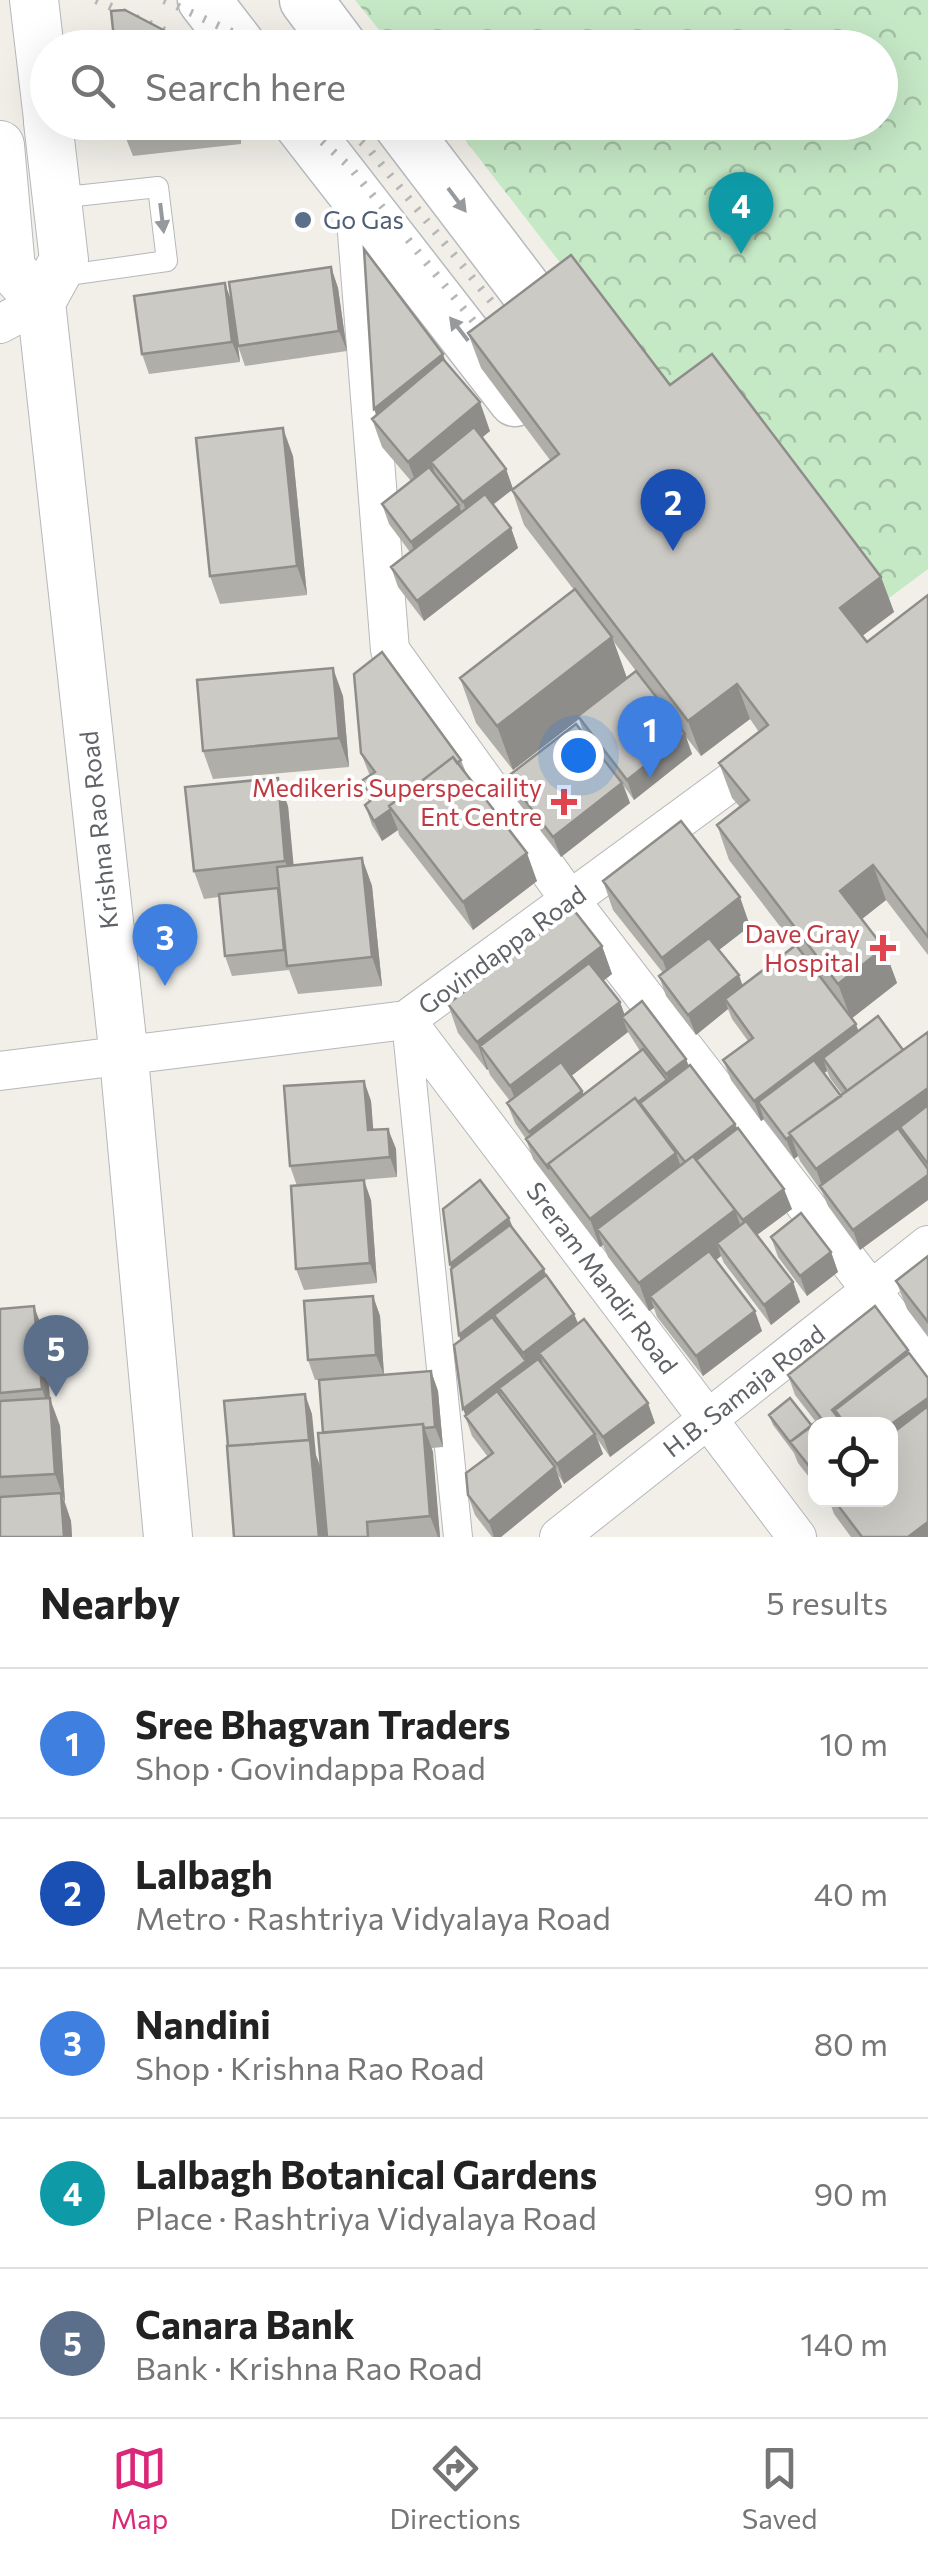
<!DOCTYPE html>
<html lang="en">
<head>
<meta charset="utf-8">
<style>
  :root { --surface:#fff; --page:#f2f2f2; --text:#222; --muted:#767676; --line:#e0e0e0; --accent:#db2777 }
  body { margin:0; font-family:Commissioner,sans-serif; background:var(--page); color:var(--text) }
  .controls { position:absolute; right:30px; bottom:30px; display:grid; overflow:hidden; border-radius:20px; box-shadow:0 10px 40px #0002 }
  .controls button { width:90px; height:90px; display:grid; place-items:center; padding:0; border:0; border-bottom:2px solid var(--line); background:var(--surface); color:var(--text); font:50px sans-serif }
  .you { position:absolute; left:578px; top:755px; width:35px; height:35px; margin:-25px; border:8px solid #fff; border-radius:50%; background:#1a73e8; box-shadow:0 0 0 15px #1a73e833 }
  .badge { display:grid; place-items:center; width:65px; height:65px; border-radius:50%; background:var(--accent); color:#fff; font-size:32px; font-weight:700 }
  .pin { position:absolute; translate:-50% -82px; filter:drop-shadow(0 2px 5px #0008) }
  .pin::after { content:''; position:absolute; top:52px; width:35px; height:30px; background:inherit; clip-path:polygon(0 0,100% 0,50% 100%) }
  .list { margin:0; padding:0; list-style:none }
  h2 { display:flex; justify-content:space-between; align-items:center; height:130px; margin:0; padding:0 40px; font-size:42px }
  h2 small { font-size:32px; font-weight:400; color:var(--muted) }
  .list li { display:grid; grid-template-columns:65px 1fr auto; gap:30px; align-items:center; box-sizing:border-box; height:150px; padding:0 40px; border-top:2px solid var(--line) }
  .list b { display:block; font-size:38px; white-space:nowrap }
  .list p { margin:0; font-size:32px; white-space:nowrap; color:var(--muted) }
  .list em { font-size:32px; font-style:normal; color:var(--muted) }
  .icon { flex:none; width:55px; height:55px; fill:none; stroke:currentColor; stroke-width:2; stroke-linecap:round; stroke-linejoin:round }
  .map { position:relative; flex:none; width:928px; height:1537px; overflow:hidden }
  .search { position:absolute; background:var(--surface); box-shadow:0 10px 40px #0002; left:30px; right:30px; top:30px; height:110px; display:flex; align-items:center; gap:25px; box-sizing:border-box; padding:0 35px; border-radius:55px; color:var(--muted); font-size:38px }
  .sheet { height:880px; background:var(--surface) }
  nav { display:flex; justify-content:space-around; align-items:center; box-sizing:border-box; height:140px; border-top:2px solid var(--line); background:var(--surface); font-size:28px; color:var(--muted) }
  nav a { display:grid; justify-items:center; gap:5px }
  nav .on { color:var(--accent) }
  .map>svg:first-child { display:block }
  .park { fill:url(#park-crowns) }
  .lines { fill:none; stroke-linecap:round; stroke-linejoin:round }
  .service-casing { stroke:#b5b8bc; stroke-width:22 }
  .pedestrian-casing { stroke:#b5b8bc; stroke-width:30 }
  .minor-casing { stroke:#b5b8bc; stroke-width:40 }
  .tertiary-casing { stroke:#b5b8bc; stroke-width:50 }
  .secondary-casing { stroke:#b6babf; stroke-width:55 }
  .service { stroke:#fff; stroke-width:20 }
  .pedestrian { stroke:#fff; stroke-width:28 }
  .minor { stroke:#fff; stroke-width:38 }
  .tertiary { stroke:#fff; stroke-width:48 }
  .secondary { stroke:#fff; stroke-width:52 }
  .rail { stroke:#b6b7b8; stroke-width:8; stroke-dasharray:2.5 12; stroke-linecap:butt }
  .wall { fill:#afaea9; fill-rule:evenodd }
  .shaded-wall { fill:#8f8d8a }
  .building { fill:#cccac5; stroke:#8f8d8a; stroke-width:2.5 }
  .oneway { fill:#979a9d }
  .service-dot { fill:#5c6f8a; stroke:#fff; stroke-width:4 }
  .health-dot { fill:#e0444e; stroke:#fff; stroke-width:4 }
  .labels { text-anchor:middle; stroke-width:8; stroke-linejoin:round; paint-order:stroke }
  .service-label { font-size:25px; fill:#4e5e75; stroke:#fff; text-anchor:start }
  .health-label { font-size:25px; fill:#be3a42; stroke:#fff; text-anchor:end }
  .street-label { font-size:25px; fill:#5f6368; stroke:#fff }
</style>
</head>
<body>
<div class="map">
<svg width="928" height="1537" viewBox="0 0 928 1537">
  <defs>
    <pattern id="park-crowns" width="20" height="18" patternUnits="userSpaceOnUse" patternTransform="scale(2.5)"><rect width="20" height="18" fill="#c5e8c5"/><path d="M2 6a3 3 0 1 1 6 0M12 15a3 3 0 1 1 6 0" fill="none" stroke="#a3c0a4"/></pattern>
  </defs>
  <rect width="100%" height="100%" fill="#f1efe8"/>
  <!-- park -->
  <path class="park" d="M355 0H928V569L881 604 668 402 452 123 880 122V48L393 47Z"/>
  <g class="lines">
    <!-- service casing -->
    <g class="service-casing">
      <path id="service" d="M57 198 158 187 167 261 61 276"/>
    </g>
    <!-- pedestrian casing -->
    <g class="pedestrian-casing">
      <path id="pedestrian" d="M406 1021 458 1537"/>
    </g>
    <!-- minor casing -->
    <g class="minor-casing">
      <path id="minor" d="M354 195 390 650 570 900 928 1364
        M0 324 41 302
        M406 1020 797 1537
        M0 1071 406 1020 769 754
        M559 1537 928 1245"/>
    </g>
    <!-- tertiary casing -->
    <g class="tertiary-casing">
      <path id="tertiary" d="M34 0 48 119
        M0 145 11 269 41 302 124 1058 168 1537
        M41 302 64 260 48 122"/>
    </g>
    <!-- secondary casing -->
    <g class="secondary-casing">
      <path id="secondary" d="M204 0 241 48
        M306 0 342 48
        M299 122 515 400
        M398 122 567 344"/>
    </g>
    <!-- service -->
    <use href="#service" class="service"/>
    <!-- pedestrian -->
    <use href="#pedestrian" class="pedestrian"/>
    <!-- minor -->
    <use href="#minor" class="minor"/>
    <!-- tertiary -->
    <use href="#tertiary" class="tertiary"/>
    <!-- secondary -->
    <use href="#secondary" class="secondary"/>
    <!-- rail -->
    <path class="rail" d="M96 0 203 48
      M164 0 234 33 252 48
      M301 122 350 167 494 347
      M340 122 369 149 515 331"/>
  </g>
  <!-- wall -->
  <path class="wall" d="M124 122H238L241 144 133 156 125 136Z
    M331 267 338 288 347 351 245 366 238 346 236 332 240 362 149 374 142 354 232 302Z
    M468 333 670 385 881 577 894 612 862 636 867 642 928 595V955L886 900 862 919 884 948 897 983 852 1018 858 1031 903 1050 928 1032V1200L860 1250 828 1206 822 1192 800 1161 798 1156 794 1159 764 1119 761 1121 731 1080 723 1060 748 1041 732 1019 728 1009 696 1035 666 996 659 976 663 973 613 910 603 881 750 926 719 950 742 986 795 946 729 860 717 825 740 807 732 798 719 763 759 732 750 719 701 756 686 737 692 754 634 800 624 786 630 803 561 857 514 797 507 777 584 734 579 719 513 770 476 723 460 678 574 590 524 525 512 490 493 505 511 528 518 548 424 621 398 587 391 567 410 552 389 524 382 504 411 481 382 447 372 419 446 362 490 431 482 437 506 469 513 489 550 460 481 368ZM614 642 636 671 627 678ZM827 1071 830 1078 842 1094 841 1096 824 1073Z
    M293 456 307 595 220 604 210 576Z
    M343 696 349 767 213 779 203 751Z
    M361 753 461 760 467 775 537 881 473 930 399 835 398 830 382 841 372 825 365 805 370 801V776Z
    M288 806 293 865 362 858 372 886 382 986 298 994 289 970 232 976 225 956 219 897 204 899 194 871Z
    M602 946 612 974 603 981 620 1002 624 1015 686 1059 689 1066 735 1124 792 1209 757 1235 793 1282 800 1302 771 1325 724 1263 721 1256 716 1260 762 1331 703 1376 657 1317 654 1308 649 1311 608 1257 603 1245 600 1247 533 1159 526 1139 515 1123 507 1103 510 1101 490 1075 488 1069 487 1070 458 1033 448 1004ZM628 1032 640 1051 584 1094 571 1076Z
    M364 1081 371 1101 373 1130 388 1129 396 1149 397 1177 324 1183 371 1200 377 1283 304 1290 296 1269 297 1186 290 1166Z
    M514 1230 574 1314 578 1323 655 1423 610 1457 598 1440 603 1454 564 1484 558 1475 562 1487 501 1537H492L475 1515 468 1495 488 1457 472 1436 465 1416 460 1340 450 1264Z
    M771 1237 831 1252 838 1272 807 1296 778 1257Z
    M928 1256V1337L907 1309 896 1281Z
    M373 1296 380 1316 384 1375 431 1371 438 1391 443 1447 432 1448 440 1537H327L323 1433 365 1376 315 1380 308 1360Z
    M34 1306 44 1334 50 1399 60 1426 65 1502 71 1521 72 1537H0V1309Z
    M875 1306 928 1537H851L834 1514 829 1500H890L816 1424V1486L798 1463 794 1453 773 1425 769 1415 812 1426 816 1422 795 1395 788 1375Z"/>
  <!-- shaded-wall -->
  <path class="shaded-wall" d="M233 122H238L241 144Z
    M331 267 338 288 347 351 339 331Z
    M225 283 232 303 240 362 232 342Z
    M443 354 453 383 382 431 374 409Z
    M480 402 490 431 440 473 431 462 436 476 419 491 408 462Z
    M283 428 293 456 307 595 297 566Z
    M506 469 513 489 470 522 463 502Z
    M459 505 466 525 418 562 411 542Z
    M511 528 518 548 424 621 417 601Z
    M881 577 894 612 853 643 840 608Z
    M612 637 628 681 513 770 497 726Z
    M333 668 343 696 349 767 339 738Z
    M737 684 750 719 701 756 688 721Z
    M685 734 692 754 634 800 627 780Z
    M278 778 288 806 296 890 285 861Z
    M622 783 630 803 561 857 553 837Z
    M390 810 398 830 382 841 374 821Z
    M527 853 537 881 473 930 463 902Z
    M362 858 372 886 382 986 372 957Z
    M873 865 886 900 853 926 840 891Z
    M740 897 750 926 672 986 662 958Z
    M602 946 612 974 494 1065 480 1046 488 1069 487 1070 477 1042Z
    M884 948 897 983 851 1019 838 984Z
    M739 975 746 995 725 999 728 1009 696 1035 688 1015Z
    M620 1002 628 1024 622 1017 628 1032 521 1115 510 1086Z
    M856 1024 863 1044 823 1058 827 1071 768 1116 758 1102 764 1119 761 1121 754 1101Z
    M686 1059 693 1079 674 1094 666 1074Z
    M667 1080 674 1100 551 1168Z
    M364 1081 371 1101 375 1151 368 1130Z
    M928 1088V1124L900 1127 905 1141 824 1191 816 1169Z
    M582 1091 590 1111 536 1152 529 1132Z
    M735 1124 743 1144 705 1172 685 1162Z
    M388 1129 396 1149 397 1177 390 1157Z
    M791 1136 798 1156 794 1159 786 1139Z
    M676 1153 686 1181 597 1229 603 1245 600 1247 590 1219Z
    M928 1175V1200L860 1250 853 1230Z
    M364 1180 371 1200 377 1283 370 1263Z
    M784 1189 792 1209 750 1240 743 1220Z
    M735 1210 745 1238 717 1243 721 1256 657 1306 650 1296 654 1308 649 1311 639 1283Z
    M509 1218 517 1238 457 1284 450 1264Z
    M831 1252 838 1272 807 1296 800 1276Z
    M544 1269 551 1289 494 1315 499 1330 466 1355 459 1335Z
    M793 1282 800 1302 771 1325 764 1305Z
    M373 1296 380 1316 384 1375 376 1355Z
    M34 1306 44 1334 50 1399 60 1426 65 1502 55 1474 51 1414 42 1389Z
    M755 1311 762 1331 703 1376 696 1356Z
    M574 1314 582 1334 539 1353 543 1363 530 1373 499 1388 504 1403 467 1419 463 1409 526 1361 523 1353Z
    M908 1350 915 1370 835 1410 840 1424 832 1410Z
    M431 1371 438 1391 443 1447 435 1427Z
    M305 1394 312 1414 316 1455 321 1468 327 1537H319Z
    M928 1398V1424L890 1451V1425Z
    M648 1403 655 1423 610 1457 603 1437Z
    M423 1424 433 1452 440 1537H438L430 1516Z
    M595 1434 603 1454 564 1484 557 1464Z
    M555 1467 562 1487 501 1537H494L489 1522Z
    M61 1493 71 1521 72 1537H64Z
    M928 1522V1537H908Z"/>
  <!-- building -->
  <path class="building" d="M125 10 198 48H115L111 11Z
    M124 122H233V124L125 136Z
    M364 249 443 354 374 409Z
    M571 255 670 385 712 354 881 577 840 608 867 642 928 595V937L873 865 840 891 884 948 838 984 717 825 749 800 719 763 768 725 737 684 688 721 512 490 559 454 468 333Z
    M331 267 339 331 238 346 229 282Z
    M225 283 232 342 142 354 134 296Z
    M443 359 480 402 408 462 372 419Z
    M474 427 506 469 463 502 431 462Z
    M283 428 297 566 210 576 196 438Z
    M429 467 459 505 411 542 382 504Z
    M485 494 511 528 417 601 391 567Z
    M575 589 612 637 497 726 460 678Z
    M382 652 461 760 457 763 453 757 389 806 391 809 374 821 365 805 370 801 363 780 375 772 361 753 354 674Z
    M333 668 339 738 203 751 197 680Z
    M636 671 685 734 627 780 578 716Z
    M576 724 622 783 553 837 507 777Z
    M453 757 527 853 463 902 389 806Z
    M278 778 285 861 194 871 185 787Z
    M681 821 740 897 662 958 603 881Z
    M362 858 372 957 287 966 277 867Z
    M278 888 284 950 225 956 219 894Z
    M573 909 602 946 477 1042 448 1004Z
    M709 938 739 975 688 1015 659 976Z
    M796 945 856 1024 754 1101 723 1060 753 1038 725 999Z
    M589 963 620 1002 510 1086 480 1046Z
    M642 1001 686 1059 666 1074 622 1017Z
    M878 1016 903 1050 847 1091 823 1058Z
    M928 1032V1088L816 1169 789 1133Z
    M643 1049 667 1080 638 1102 635 1098 548 1164 549 1169 526 1139Z
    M814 1060 841 1096 789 1133 791 1136 786 1139 758 1102Z
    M561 1062 582 1091 529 1132 507 1103Z
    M690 1065 735 1124 685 1162 640 1103Z
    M364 1081 368 1130 388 1129 390 1157 290 1166 284 1086Z
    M635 1098 676 1153 590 1219 548 1164Z
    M928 1105V1164L900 1127Z
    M738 1128 784 1189 743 1220 696 1160Z
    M898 1128 928 1169V1175L853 1230 820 1186Z
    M693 1156 735 1210 639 1283 597 1229Z
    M364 1180 370 1263 296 1269 291 1186Z
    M480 1180 509 1218 450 1264 443 1209Z
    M801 1213 831 1252 800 1276 771 1237Z
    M746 1221 793 1282 764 1305 717 1243Z
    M510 1225 544 1269 459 1335 451 1269Z
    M709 1251 755 1311 696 1356 650 1296Z
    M928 1256V1322L896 1281Z
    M546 1275 574 1314 523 1353 494 1315Z
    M373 1296 376 1355 308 1360 304 1301Z
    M34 1306 42 1389 0 1393V1309Z
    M875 1306 908 1350 832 1410 843 1424H816V1475L790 1442 821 1418 788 1375Z
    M492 1317 526 1361 463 1409 454 1345Z
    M584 1319 648 1403 603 1437 539 1353Z
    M909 1353 928 1378V1398L890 1425 845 1424 835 1410Z
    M538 1359 595 1434 557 1464 499 1388Z
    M431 1371 435 1427 424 1428 423 1424 323 1433 319 1380Z
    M497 1391 555 1467 489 1522 468 1495 466 1473 493 1453 465 1416Z
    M305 1394 309 1440 228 1446 224 1401Z
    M50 1398 55 1474 0 1477V1401Z
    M790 1398 812 1426 790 1442 769 1415Z
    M928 1406V1522L908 1537H862L834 1500H890V1435Z
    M423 1424 430 1516 367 1522 368 1537H327L318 1433Z
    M310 1440 319 1537H234L227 1446Z
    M61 1493 64 1537H0V1497Z"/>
  <!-- one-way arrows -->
  <defs><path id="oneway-solid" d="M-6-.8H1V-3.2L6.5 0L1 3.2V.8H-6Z" transform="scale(2.5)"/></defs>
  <g class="oneway">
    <use href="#oneway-solid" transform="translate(457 200) rotate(53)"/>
    <use href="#oneway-solid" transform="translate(162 218) rotate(83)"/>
    <use href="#oneway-solid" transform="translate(459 329) rotate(-128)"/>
  </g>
  <!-- markers -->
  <circle class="service-dot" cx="303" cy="220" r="10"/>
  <g class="health-dot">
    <path d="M559 787h10v10h10v10h-10v10h-10v-10h-10v-10h10z"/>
    <path d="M878 933h10v10h10v10h-10v10h-10v-10h-10v-10h10z"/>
  </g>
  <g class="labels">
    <!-- service labels -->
    <g class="service-label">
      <text x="323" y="229">Go Gas</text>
    </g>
    <!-- health labels -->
    <g class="health-label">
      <text x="542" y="797">Medikeris Superspecaility<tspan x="542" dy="29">Ent Centre</tspan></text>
      <text x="860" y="943">Dave Gray<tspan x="860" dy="29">Hospital</tspan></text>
    </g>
    <!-- street labels -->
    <g class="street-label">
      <text transform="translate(99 830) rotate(-96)" y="9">Krishna Rao Road</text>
      <text transform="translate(502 950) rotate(-36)" y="9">Govindappa Road</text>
      <text transform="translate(602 1278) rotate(53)" y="9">Sreram Mandir Road</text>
      <text transform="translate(744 1391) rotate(-38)" y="9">H.B. Samaja Road</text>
    </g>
  </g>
</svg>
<div class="controls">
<button><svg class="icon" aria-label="locate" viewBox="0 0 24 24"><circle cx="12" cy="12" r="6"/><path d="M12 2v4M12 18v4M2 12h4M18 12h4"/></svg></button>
</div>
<div class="you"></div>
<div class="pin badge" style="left:650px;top:778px;background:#3f7fe0">1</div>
<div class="pin badge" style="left:673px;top:551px;background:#1a4fb4">2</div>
<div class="pin badge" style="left:165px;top:986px;background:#3f7fe0">3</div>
<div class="pin badge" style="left:741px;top:254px;background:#0f9aa8">4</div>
<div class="pin badge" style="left:56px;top:1397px;background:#5c6f8a">5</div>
<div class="search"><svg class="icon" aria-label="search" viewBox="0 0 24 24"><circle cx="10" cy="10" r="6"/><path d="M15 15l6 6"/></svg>Search here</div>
</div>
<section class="sheet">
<h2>Nearby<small>5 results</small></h2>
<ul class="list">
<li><span class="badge" style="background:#3f7fe0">1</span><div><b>Sree Bhagvan Traders</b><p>Shop · Govindappa Road</p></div><em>10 m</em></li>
<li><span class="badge" style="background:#1a4fb4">2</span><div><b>Lalbagh</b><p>Metro · Rashtriya Vidyalaya Road</p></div><em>40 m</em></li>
<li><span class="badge" style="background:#3f7fe0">3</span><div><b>Nandini</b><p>Shop · Krishna Rao Road</p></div><em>80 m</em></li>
<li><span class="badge" style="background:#0f9aa8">4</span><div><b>Lalbagh Botanical Gardens</b><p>Place · Rashtriya Vidyalaya Road</p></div><em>90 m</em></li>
<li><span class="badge" style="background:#5c6f8a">5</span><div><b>Canara Bank</b><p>Bank · Krishna Rao Road</p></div><em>140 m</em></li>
</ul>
</section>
<nav>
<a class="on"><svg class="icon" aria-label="map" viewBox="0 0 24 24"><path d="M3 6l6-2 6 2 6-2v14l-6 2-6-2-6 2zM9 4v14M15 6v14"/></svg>Map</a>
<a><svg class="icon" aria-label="directions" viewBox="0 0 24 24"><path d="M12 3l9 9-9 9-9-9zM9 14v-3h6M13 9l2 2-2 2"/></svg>Directions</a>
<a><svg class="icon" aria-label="saved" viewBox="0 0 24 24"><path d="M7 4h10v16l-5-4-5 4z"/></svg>Saved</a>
</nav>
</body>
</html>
